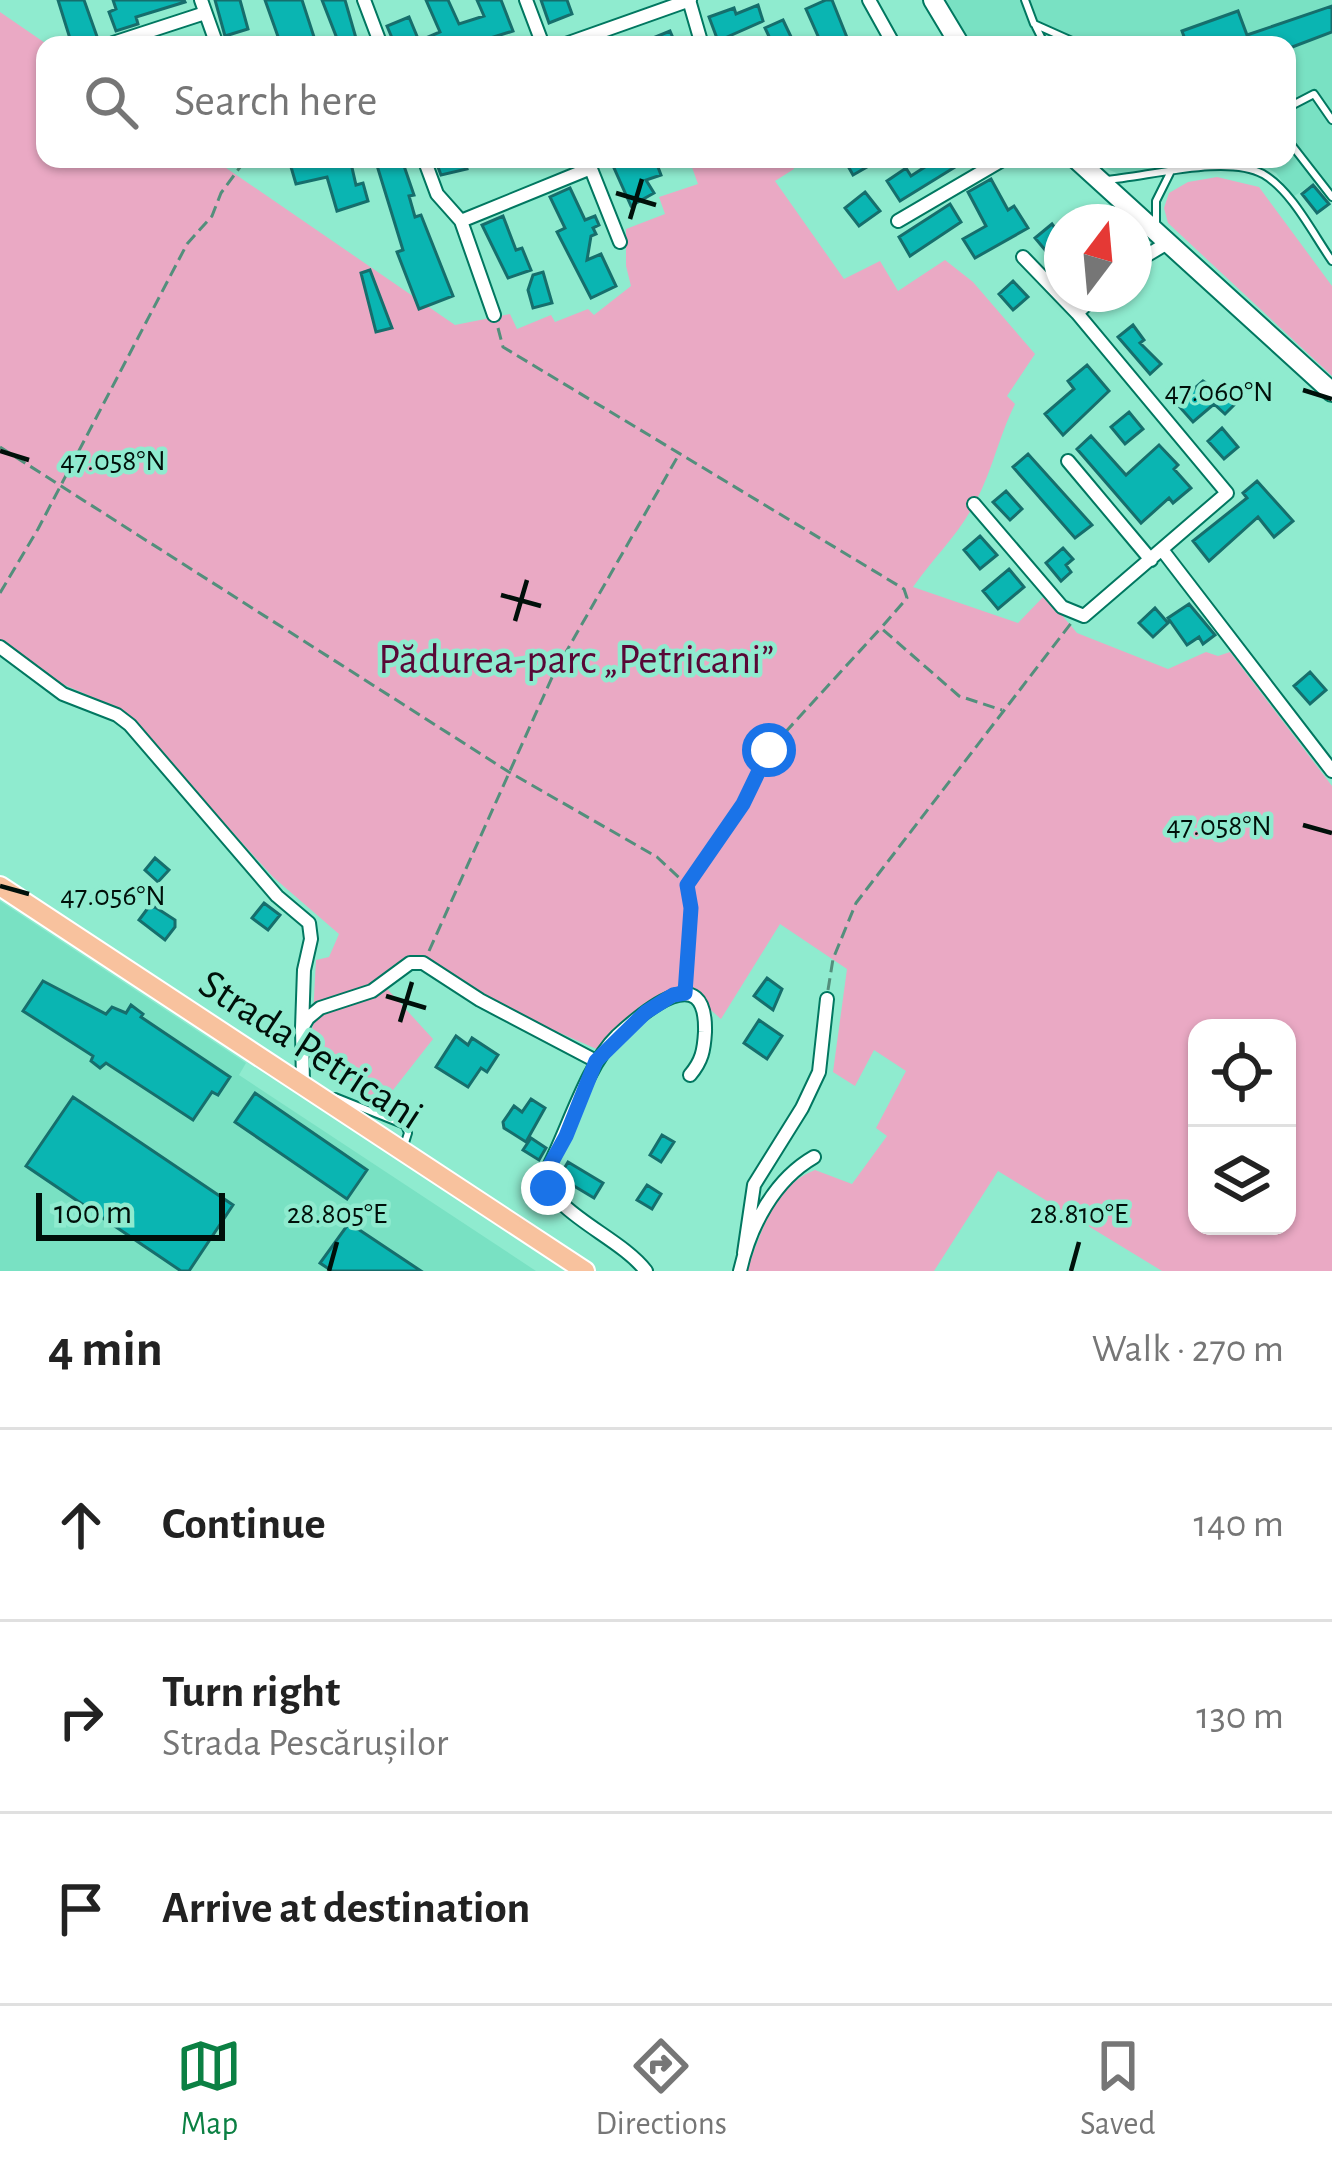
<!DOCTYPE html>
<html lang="en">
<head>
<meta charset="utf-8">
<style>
  :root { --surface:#fff; --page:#f6f6f6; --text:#222; --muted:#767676; --line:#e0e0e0; --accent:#0b8043 }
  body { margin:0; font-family:"Alegreya Sans",sans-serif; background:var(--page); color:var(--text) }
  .controls { position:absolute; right:36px; bottom:36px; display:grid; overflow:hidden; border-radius:24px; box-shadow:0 3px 9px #0004 }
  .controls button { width:108px; height:108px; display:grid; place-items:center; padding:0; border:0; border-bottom:3px solid var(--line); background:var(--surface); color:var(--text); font:60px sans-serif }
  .compass { position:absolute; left:1044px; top:204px; width:108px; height:108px; border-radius:50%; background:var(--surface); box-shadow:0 3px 9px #0004; rotate:16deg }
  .scale { position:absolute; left:36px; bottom:30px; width:189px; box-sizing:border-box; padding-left:12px; border:6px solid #00100a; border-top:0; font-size:33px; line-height:42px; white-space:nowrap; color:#00100a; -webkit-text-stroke:9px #8febcf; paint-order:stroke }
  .stop { position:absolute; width:36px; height:36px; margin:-27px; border:9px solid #1a73e8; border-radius:50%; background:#fff }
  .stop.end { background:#1a73e8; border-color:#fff; box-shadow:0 3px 12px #0008 }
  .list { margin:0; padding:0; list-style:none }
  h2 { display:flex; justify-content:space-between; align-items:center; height:156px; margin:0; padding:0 48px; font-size:51px }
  h2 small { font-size:39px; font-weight:400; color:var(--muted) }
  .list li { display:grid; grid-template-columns:78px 1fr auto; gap:36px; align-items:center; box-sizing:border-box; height:192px; padding:0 48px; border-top:3px solid var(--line) }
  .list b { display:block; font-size:45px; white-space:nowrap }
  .list p { margin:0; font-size:39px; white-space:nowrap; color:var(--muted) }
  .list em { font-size:39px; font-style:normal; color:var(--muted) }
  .icon { flex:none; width:66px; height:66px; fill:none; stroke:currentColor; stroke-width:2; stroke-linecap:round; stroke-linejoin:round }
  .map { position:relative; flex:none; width:1332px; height:1271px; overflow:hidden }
  .search { position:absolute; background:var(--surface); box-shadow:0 3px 9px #0004; left:36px; right:36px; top:36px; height:132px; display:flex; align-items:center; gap:30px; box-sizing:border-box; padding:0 42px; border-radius:24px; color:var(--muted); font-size:45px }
  .sheet { height:732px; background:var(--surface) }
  nav { display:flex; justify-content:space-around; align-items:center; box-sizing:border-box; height:168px; border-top:3px solid var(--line); background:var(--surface); font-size:33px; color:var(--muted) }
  nav a { display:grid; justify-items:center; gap:6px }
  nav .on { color:var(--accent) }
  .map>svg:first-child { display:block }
  .built { fill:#79e1c3 }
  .green { fill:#eaa9c4; fill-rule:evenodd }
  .building { fill:#0ab5b2; stroke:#166e6c; stroke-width:3 }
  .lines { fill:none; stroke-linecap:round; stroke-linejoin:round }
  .service-casing { stroke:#017760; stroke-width:10 }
  .minor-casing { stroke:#017760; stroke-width:16 }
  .secondary-casing { stroke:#017760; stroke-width:22 }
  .primary-casing { stroke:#fff; stroke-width:22 }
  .path { stroke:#538f7c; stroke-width:3; stroke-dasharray:12 6; stroke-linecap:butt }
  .service { stroke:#fff; stroke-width:6 }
  .minor { stroke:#fff; stroke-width:12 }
  .secondary { stroke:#fff; stroke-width:18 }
  .primary { stroke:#f8c29e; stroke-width:18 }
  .route { stroke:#1a73e8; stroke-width:15 }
  .ticks { fill:none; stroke:#00100a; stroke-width:4.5 }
  .labels { text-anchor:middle; stroke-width:9; stroke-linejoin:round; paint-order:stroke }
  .park-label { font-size:42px; fill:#590836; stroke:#8febcf }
  .street-label { font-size:42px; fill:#00100a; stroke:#8febcf }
  .ticks-label { font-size:30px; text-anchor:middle; fill:#00100a; stroke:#8febcf; stroke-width:9; stroke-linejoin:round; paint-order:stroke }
</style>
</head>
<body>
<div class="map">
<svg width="1332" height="1271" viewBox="0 0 1332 1271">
  <rect width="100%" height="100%" fill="#8febcf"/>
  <!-- built -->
  <path class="built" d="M943 0H1332V200L1317 181 1293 197 1276 173 1261 164 1236 160 1125 177 1086 159H1287V45H968Z
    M0 901 246 1063 239 1075 536 1271H0Z"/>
  <!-- green -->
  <path class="green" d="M0 12 48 45 45 159H213L455 325 510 314 517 329 551 315 555 322 588 309 594 315 631 286 626 266V229L665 214 659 197 698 184 689 159H789L794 169 775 181 844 279 880 261 898 291 945 260 973 282 1035 354 1007 396 1015 404C998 438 991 477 971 510 955 538 931 561 913 587L1018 623 1045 595 1077 633 1168 669 1206 652 1218 656 1230 652 1332 786V1271H1162L998 1171 934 1271H746C762 1232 773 1186 815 1170L852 1184 887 1136 876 1128 906 1071 874 1050 855 1086 833 1072 847 969 780 924 721 1019 685 987 640 1006 601 1051 517 1014 413 955 380 981 433 1039 382 1104 311 1052 316 960 329 957 339 934 273 877 122 710 44 676 0 643ZM1197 1028H1287V1226H1197Z
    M1217 177 1259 187 1332 286V376L1168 223 1164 208 1169 193 1188 182Z"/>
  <!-- building -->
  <path class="building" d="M58 0H84L100 45H72Z
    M113 0H184L185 2 136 17 138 24 116 31 109 12 116 9Z
    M215 0H240L248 29 225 36Z
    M265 0H302L316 43 281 45Z
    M322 0H345L358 45H314L336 36Z
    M426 0H448L459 24 484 16 477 0H501L513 31 468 45H395L387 26 409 17 419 41 440 32Z
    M541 0H567L572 14 549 23Z
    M826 0H832L850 45H822L806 9Z
    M758 5 763 21 718 41 709 17 734 8 736 14Z
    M1332 6V32L1287 49V45H1187L1182 31 1238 11 1247 35Z
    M783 20 793 41 773 45 765 28Z
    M670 31 676 45H636Z
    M320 159H350L356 185 363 183 368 201 337 211 327 177 296 184 291 167Z
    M375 159H397L398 165 403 163 414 195 409 196 415 217 421 215 453 296 419 309 397 252 403 250Z
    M435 159H464L467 169 441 175Z
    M610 159H655L661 175 646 180 654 193 631 206Z
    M844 159H881L853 175Z
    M928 159H968L900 201 887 181 906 168 911 176 931 163Z
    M991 179 1008 210 1014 206 1028 228 975 258 963 239 986 226 968 192Z
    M1313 185 1329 204 1317 213 1302 194Z
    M570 188 585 220 595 216 599 225 593 228 596 234 591 236 587 260 601 254 616 286 591 298 557 232 565 228 550 197Z
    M865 192 880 211 859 226 845 208Z
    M950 204 961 222 910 256 899 237Z
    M503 216 516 250 522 248 531 270 508 278 482 225Z
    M1052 224 1062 237V270L1035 238Z
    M370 270 392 328 376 332 361 273Z
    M543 272 552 303 533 308 528 290 533 275Z
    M1013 281 1028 297 1013 310 999 294Z
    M1133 325 1144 340 1140 343 1161 364 1150 374 1118 337Z
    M1087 365 1109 391 1063 435 1045 414 1074 389 1068 381Z
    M1203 381 1236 403 1225 414 1214 404 1193 422 1177 404Z
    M1129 412 1143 429 1125 444 1111 427Z
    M1222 428 1238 447 1224 459 1208 441Z
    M1091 436 1126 475 1159 445 1178 465 1174 469 1191 488 1173 503 1169 498 1141 523 1077 449Z
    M1028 454 1092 525 1075 538 1013 467Z
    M1257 481 1293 521 1274 537 1258 517 1209 561 1193 541 1247 498 1243 493Z
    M1006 491 1022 509 1010 520 993 502Z
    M980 536 997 555 980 569 964 550Z
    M1063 548 1073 559 1066 565 1071 572 1061 581 1046 563Z
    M1009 569 1024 587 998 609 983 591Z
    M1189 604 1215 635 1203 644 1199 637 1187 645 1168 618Z
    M1155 608 1168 623 1153 637 1139 623Z
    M1310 672 1326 690 1310 704 1294 686Z
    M155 858 169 870 158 882 145 870Z
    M264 903 280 915 268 930 252 918Z
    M155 907 175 920V927L165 940 139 920 148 908Z
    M767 978 782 989 773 1010 754 996Z
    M43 981 106 1014 112 1007 126 1013 131 1005 143 1014 141 1017 230 1077 218 1095 212 1092 193 1120 106 1063 100 1068 91 1061 93 1056 23 1011Z
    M759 1020 782 1036 767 1059 744 1043Z
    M456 1036 468 1045 472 1038 498 1055 487 1072 481 1068 468 1087 436 1067Z
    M255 1093 367 1170 347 1199 235 1122Z
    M73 1097 233 1205 189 1271H181L26 1166Z
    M531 1099 545 1108 526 1142 504 1128 503 1122 514 1106 522 1112Z
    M662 1135 674 1142 661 1162 650 1155Z
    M531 1138 546 1148 539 1160 523 1150Z
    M568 1162 603 1183 594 1198 559 1177Z
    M647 1185 661 1194 652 1209 637 1200Z
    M349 1223 421 1271H332L320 1263Z"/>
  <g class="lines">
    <!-- service casing -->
    <g class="service-casing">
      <path id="service" d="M1025 0 1034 24 1081 45
        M1036 27 1045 45
        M1287 108 1314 94 1332 120
        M1287 139 1332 197
        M1106 180C1147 177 1226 154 1263 174 1292 191 1313 234 1332 261
        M1156 226V201L1170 173
        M335 1097 405 1125 408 1133 403 1149"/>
    </g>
    <!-- minor casing -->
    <g class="minor-casing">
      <path id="minor" d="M201 0 217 45
        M364 0 381 45
        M526 0 543 45
        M689 0 702 45
        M869 0 894 45
        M113 43 205 13
        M563 45 690 0
        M424 159 437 194 461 221 494 315
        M587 159 620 242
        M461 221 591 168
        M898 221 1004 159
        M1134 263 1169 242
        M1077 313 1098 294
        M1068 461 1151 560
        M974 504 1062 607 1084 616 1227 493 1077 313 1023 257
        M1163 551 1332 771
        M0 647 63 694 117 715 130 725 277 896 309 923 311 939 304 970 302 1028
        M303 1085 302 1028 308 1018 320 1008 372 991 410 963H423L480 1000 596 1061
        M744 1253 754 1185 802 1108 819 1072 827 999
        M646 1271C620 1237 555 1215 544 1176 567 1134 585 1067 617 1036 644 1011 707 958 705 1032 704 1050 702 1061 690 1075
        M740 1271C750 1226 774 1180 814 1157"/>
    </g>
    <!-- secondary casing -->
    <g class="secondary-casing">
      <path id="secondary" d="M933 0 960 45
        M1076 159 1332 392"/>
    </g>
    <!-- primary casing -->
    <g class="primary-casing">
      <path id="primary" d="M0 886 585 1271"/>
    </g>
    <!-- path -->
    <path class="path" d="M498 328 503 347 904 589 907 598 881 628 959 696 1002 710
      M0 447 509 772 657 857 687 885 691 908 685 979
      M0 593 38 529 187 244 212 216 221 193 246 159
      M688 883 743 804 769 750 880 629
      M429 951 554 673 678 456
      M828 990 833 959 856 903 1072 622"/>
    <!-- service -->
    <use href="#service" class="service"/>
    <!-- minor -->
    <use href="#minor" class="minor"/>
    <!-- secondary -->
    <use href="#secondary" class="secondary"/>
    <!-- primary -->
    <use href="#primary" class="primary"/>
  </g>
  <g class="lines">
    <!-- route -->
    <path class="route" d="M548 1188 544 1176 566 1136 596 1061 646 1012 673 995 685 993 691 908 687 885 743 804 769 750"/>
  </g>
  <!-- ticks -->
  <path class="ticks" d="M616 193 656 205M630 219 642 179M1303 390 1332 399M0 451 29 460M501 595 541 606M515 621 527 580M1303 825 1332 833M0 886 29 894M386 996 426 1008M400 1022 412 982M329 1271 337 1242M1071 1271 1079 1242"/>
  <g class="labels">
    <!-- park labels -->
    <g class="park-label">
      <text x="576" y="673">Pădurea-parc „Petricani”</text>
    </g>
    <!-- street labels -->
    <g class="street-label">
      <text transform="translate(312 1048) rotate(33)" y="15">Strada Petricani</text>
    </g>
  </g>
  <g class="ticks-label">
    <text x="1219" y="401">47.060°N</text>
    <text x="113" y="470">47.058°N</text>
    <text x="1219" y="835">47.058°N</text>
    <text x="113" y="905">47.056°N</text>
    <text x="337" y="1223">28.805°E</text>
    <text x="1079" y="1223">28.810°E</text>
  </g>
</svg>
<div class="controls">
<button><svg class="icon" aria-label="locate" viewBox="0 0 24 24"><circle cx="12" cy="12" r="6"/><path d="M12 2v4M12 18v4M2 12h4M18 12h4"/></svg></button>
<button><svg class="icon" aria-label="layers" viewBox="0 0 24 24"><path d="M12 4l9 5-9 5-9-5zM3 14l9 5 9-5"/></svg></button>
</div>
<svg class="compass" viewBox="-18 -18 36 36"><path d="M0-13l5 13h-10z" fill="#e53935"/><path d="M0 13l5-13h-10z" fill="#767676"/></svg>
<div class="scale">100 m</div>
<div class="stop" style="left:769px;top:750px"></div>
<div class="stop end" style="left:548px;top:1188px"></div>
<div class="search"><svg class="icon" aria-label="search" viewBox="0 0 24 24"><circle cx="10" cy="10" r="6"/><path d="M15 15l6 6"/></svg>Search here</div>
</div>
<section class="sheet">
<h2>4 min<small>Walk · 270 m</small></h2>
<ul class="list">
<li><svg class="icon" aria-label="ahead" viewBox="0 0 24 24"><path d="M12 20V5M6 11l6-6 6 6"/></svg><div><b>Continue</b></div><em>140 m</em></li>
<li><svg class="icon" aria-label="right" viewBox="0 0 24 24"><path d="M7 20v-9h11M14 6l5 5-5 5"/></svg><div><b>Turn right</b><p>Strada Pescărușilor</p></div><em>130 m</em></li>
<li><svg class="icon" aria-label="arrive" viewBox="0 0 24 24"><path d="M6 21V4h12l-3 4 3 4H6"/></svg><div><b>Arrive at destination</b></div></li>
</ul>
</section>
<nav>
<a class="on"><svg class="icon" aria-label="map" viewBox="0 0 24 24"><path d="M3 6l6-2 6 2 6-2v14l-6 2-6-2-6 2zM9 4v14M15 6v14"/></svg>Map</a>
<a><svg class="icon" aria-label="directions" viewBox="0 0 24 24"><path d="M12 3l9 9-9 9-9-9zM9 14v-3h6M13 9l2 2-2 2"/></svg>Directions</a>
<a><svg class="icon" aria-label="saved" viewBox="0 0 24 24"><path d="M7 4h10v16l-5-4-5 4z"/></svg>Saved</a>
</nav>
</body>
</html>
